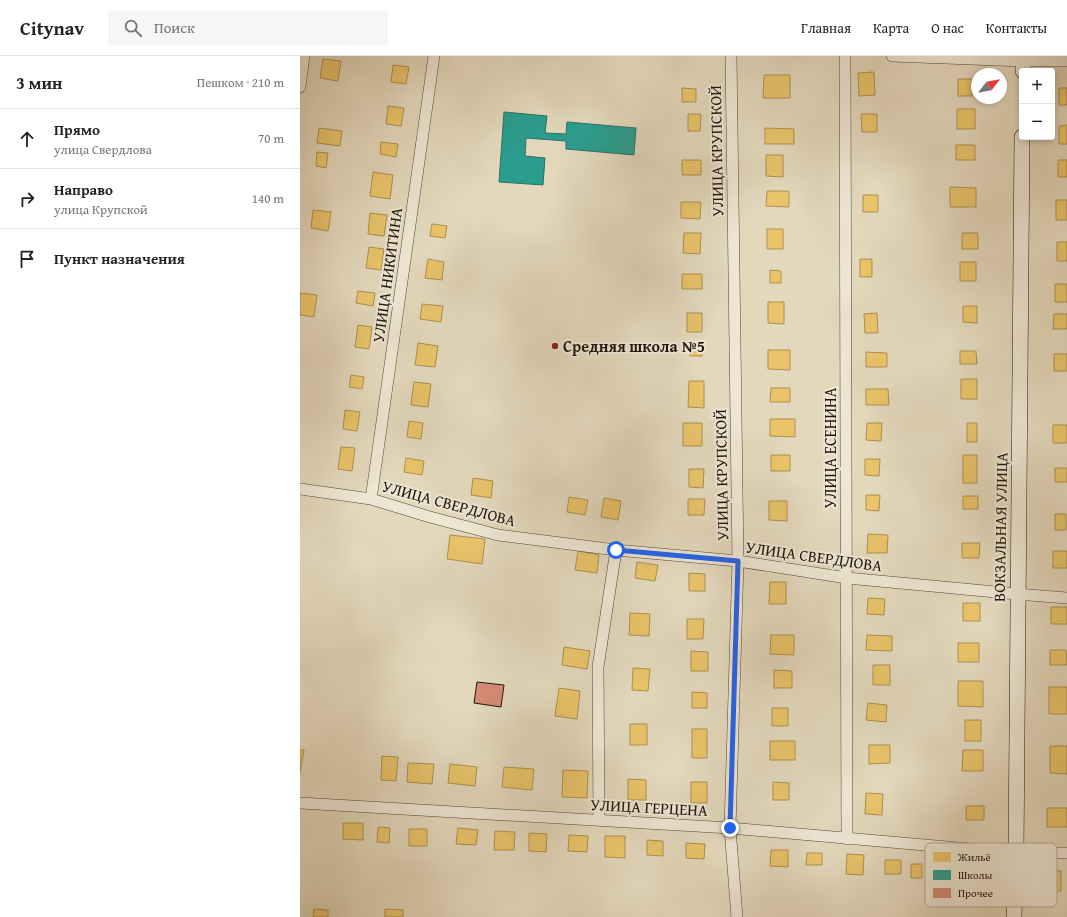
<!DOCTYPE html>
<html lang="ru">
<head>
<meta charset="utf-8">
<style>
  :root { --surface:#fff; --page:#f6f6f6; --text:#222; --muted:#767676; --line:#e0e0e0 }
  body { margin:0; font-family:"Gentium Book Plus",serif; background:var(--page); color:var(--text) }
  .controls { position:absolute; right:12px; top:12px; display:grid; overflow:hidden; border-radius:4px; box-shadow:0 2px 6px #0003 }
  .controls button { width:36px; height:36px; display:grid; place-items:center; padding:0; border:0; border-bottom:1px solid var(--line); background:var(--surface); color:var(--text); font:20px sans-serif }
  .compass { position:absolute; left:671px; top:12px; width:36px; height:36px; border-radius:50%; background:var(--surface); box-shadow:0 2px 6px #0003; rotate:59deg }
  .stop { position:absolute; width:12px; height:12px; margin:-9px; border:3px solid #2563eb; border-radius:50%; background:#fff }
  .stop.end { background:#2563eb; border-color:#fff; box-shadow:0 1px 4px #0008 }
  .list { margin:0; padding:0; list-style:none }
  h2 { display:flex; justify-content:space-between; align-items:center; height:52px; margin:0; padding:0 16px; font-size:17px }
  h2 small { font-size:13px; font-weight:400; color:var(--muted) }
  .list li { display:grid; grid-template-columns:26px 1fr auto; gap:12px; align-items:center; box-sizing:border-box; height:60px; padding:0 16px; border-top:1px solid var(--line) }
  .list b { display:block; font-size:15px; white-space:nowrap }
  .list p { margin:0; font-size:13px; white-space:nowrap; color:var(--muted) }
  .list em { font-size:13px; font-style:normal; color:var(--muted) }
  .icon { flex:none; width:22px; height:22px; fill:none; stroke:currentColor; stroke-width:2; stroke-linecap:round; stroke-linejoin:round }
  .map { position:relative; flex:none; width:767px; height:861px; overflow:hidden }
  header { display:flex; align-items:center; gap:24px; box-sizing:border-box; height:56px; padding:0 20px; background:var(--surface); border-bottom:1px solid var(--line) }
  header strong { font-size:19px }
  nav { display:flex; gap:22px; margin-inline-start:auto; font-size:14px }
  .search { width:280px; height:36px; background:var(--page); display:flex; align-items:center; gap:10px; box-sizing:border-box; padding:0 14px; border-radius:4px; color:var(--muted); font-size:15px }
  main { display:flex }
  aside { flex:1; background:var(--surface) }
  .map>svg:first-child { display:block }
  .homes { fill:#e9c46a; stroke:#ad904e }
  .schools { fill:#2a9d8f; stroke:#277467 }
  .building { fill:#d58b75; stroke:#20150b }
  .lines { fill:none; stroke-linecap:round; stroke-linejoin:round }
  .street-casing { stroke:#514637; stroke-width:12 }
  .secondary-casing { stroke:#20150b; stroke-width:16 }
  .street { stroke:#ede6d3; stroke-width:11 }
  .secondary { stroke:#ede6d3; stroke-width:15 }
  .route { stroke:#2563eb; stroke-width:5 }
  .poi-dot { fill:#8f2418; stroke:#ede6d3; stroke-width:1.5 }
  .labels { text-anchor:middle; stroke-width:4; stroke-linejoin:round; paint-order:stroke }
  .street-label { font-size:16px; fill:#20150b; stroke:#ede6d3 }
  .poi-label { font-size:16px; font-weight:bold; fill:#20150b; stroke:#ede6d3; text-anchor:start }
  .key { fill:#ede6d3; stroke:#b0a797; stroke-width:1 }
  .key-label { font-size:11px; fill:#20150b }
</style>
</head>
<body>
<header>
<strong>Citynav</strong>
<div class="search"><svg class="icon" aria-label="search" viewBox="0 0 24 24"><circle cx="10" cy="10" r="6"/><path d="M15 15l6 6"/></svg>Поиск</div>
<nav><a>Главная</a><a>Карта</a><a>О нас</a><a>Контакты</a></nav>
</header>
<main>
<aside>
<h2>3 мин<small>Пешком · 210 m</small></h2>
<ul class="list">
<li><svg class="icon" aria-label="ahead" viewBox="0 0 24 24"><path d="M12 20V5M6 11l6-6 6 6"/></svg><div><b>Прямо</b><p>улица Свердлова</p></div><em>70 m</em></li>
<li><svg class="icon" aria-label="right" viewBox="0 0 24 24"><path d="M7 20v-9h11M14 6l5 5-5 5"/></svg><div><b>Направо</b><p>улица Крупской</p></div><em>140 m</em></li>
<li><svg class="icon" aria-label="arrive" viewBox="0 0 24 24"><path d="M6 21V4h12l-3 4 3 4H6"/></svg><div><b>Пункт назначения</b></div></li>
</ul>
</aside>
<div class="map">
<svg width="767" height="861" viewBox="0 0 767 861">
  <rect width="100%" height="100%" fill="#e3d8bc"/>
  <filter id="stains"><feTurbulence type="fractalNoise" baseFrequency=".005" numOctaves="4"/><feColorMatrix values="0 0 0 0 .2 0 0 0 0 .09 0 0 0 0 .02 0 0 0 .5 -.17"/></filter>
  <radialGradient id="worn" r=".72"><stop offset=".6" stop-color="#630" stop-opacity="0"/><stop offset="1" stop-color="#630" stop-opacity=".3"/></radialGradient>
  <!-- homes -->
  <path class="homes" d="M23 3 41 5 38 25 20 22Z
    M93 9 109 11 106 28 91 26Z
    M574 16 575 39 559 40 558 17Z
    M464 19H490V42H463Z
    M658 23H672V40H658Z
    M382 32 396 33V46H382Z
    M759 32H767V49H759Z
    M88 50 104 52 101 70 86 68Z
    M657 53H675V73H657Z
    M388 58H401L400 75H388Z
    M561 58H577V76H562Z
    M767 69V88H759V70Z
    M19 72 42 75 40 90 17 87Z
    M465 72 494 73V88H465Z
    M81 86 98 88 96 101 80 98Z
    M656 89H675V104H656Z
    M17 96 28 97 26 112 16 110Z
    M466 99H483V121L466 120Z
    M382 104H401V119H382Z
    M758 104H767V121H758Z
    M73 116 93 119 90 143 70 140Z
    M650 131 676 132V151H650Z
    M467 135H489V151L466 150Z
    M563 139H578V156H563Z
    M756 144H767V164H756Z
    M381 146H401L400 163 381 162Z
    M13 154 31 156 28 175 11 172Z
    M70 157 87 159 84 180 68 178Z
    M132 168 147 170 145 182 130 180Z
    M467 173H483V193H467Z
    M384 177H401L400 198 383 197Z
    M662 177H678V193H662Z
    M757 186H767V205H757Z
    M69 191 84 193 81 214 66 212Z
    M128 203 144 206 142 224 125 222Z
    M560 203H572V221H560Z
    M660 206H676V225H660Z
    M470 214 481 215V227H470Z
    M382 218H402V233H382Z
    M755 228H767V246H755Z
    M58 235 75 237 73 250 56 247Z
    M0 237 17 239 14 261 0 259Z
    M468 246H484V268L468 267Z
    M122 248 143 250 141 266 120 263Z
    M663 250H677V267L663 266Z
    M387 257H402V276H387Z
    M577 257 578 277H565L564 258Z
    M754 258H767V273H753Z
    M58 269 72 271 69 293 55 291Z
    M118 287 138 290 135 311 115 309Z
    M390 288H402V300H390Z
    M468 294H490V314L468 313Z
    M660 295H676L677 308H660Z
    M566 296 587 297V311H566Z
    M754 298H767V315H754Z
    M51 319 64 321 62 333 49 331Z
    M661 323H677V343H661Z
    M389 325H404V352L388 351Z
    M114 326 131 328 128 351 111 349Z
    M471 332H490V346H470Z
    M566 333H588L589 349H566Z
    M45 354 60 356 57 375 43 373Z
    M470 363H495V381L470 380Z
    M109 365 123 367 121 383 107 381Z
    M383 367H402V390H383Z
    M567 367H582L581 385 566 384Z
    M667 367H677V386H667Z
    M753 369H767V387H753Z
    M41 391 55 392 52 415 38 413Z
    M471 399H490V415H471Z
    M663 399H677V427H663Z
    M106 402 124 405 122 419 104 416Z
    M565 403H580L579 420 565 419Z
    M755 412H767V426H755Z
    M389 413H404L403 432 389 431Z
    M173 422 193 425 191 442 171 439Z
    M566 439H580L579 455 566 454Z
    M663 440H678V453H663Z
    M269 441 288 444 285 459 267 456Z
    M304 442 321 445 318 464 301 461Z
    M388 443H405L404 459H388Z
    M469 445H487V465L469 464Z
    M755 458H766V474H755Z
    M568 478 588 479 587 497H567Z
    M150 479 185 483 182 508 147 503Z
    M662 487H680L679 502H662Z
    M278 495 299 499 297 517 275 514Z
    M753 495H767V512H753Z
    M337 506 358 509 355 525 335 522Z
    M389 517 405 518V535H389Z
    M470 526H486V548H469Z
    M568 542 585 543 584 559 567 558Z
    M663 547H680V565H663Z
    M751 551H767V568H751Z
    M330 557 350 558 349 580 329 579Z
    M387 563H404L403 583H387Z
    M471 579H494V599L470 598Z
    M567 579 592 580V595L566 594Z
    M658 587H679V606H658Z
    M264 591 290 595 287 613 262 609Z
    M750 594H766L767 609H750Z
    M391 595 408 596V615H391Z
    M573 609H590V629H573Z
    M333 612 350 613 348 635 332 634Z
    M474 614 492 615V632H474Z
    M658 625H683V651L658 650Z
    M749 631H767V658H749Z
    M259 632 280 635 277 663 255 660Z
    M392 636 407 637V652H392Z
    M568 647 587 649 586 666 566 664Z
    M472 652H488V670H472Z
    M665 664H681V685H665Z
    M330 668H347V689H330Z
    M392 673H407V702H392Z
    M470 685H495V704H470Z
    M569 689H590V707L569 708Z
    M750 690H767V718L750 717Z
    M0 694H4L0 717Z
    M663 694H683V715H662Z
    M82 700 98 701 96 725 81 724Z
    M108 707 134 708 132 728 107 726Z
    M150 708 177 711 175 730 148 727Z
    M204 711 234 713 232 734 202 731Z
    M263 714 288 715 287 742 262 741Z
    M328 723 346 724V744H328Z
    M391 726H407V747H391Z
    M473 726 489 727V744H473Z
    M566 737 583 738 582 759 565 758Z
    M666 750H684V764H666Z
    M747 752H767V771H747Z
    M43 767H63V784L43 783Z
    M78 771 90 772 89 787 77 786Z
    M158 772 178 774 176 789 156 788Z
    M109 773H127V790H109Z
    M195 775 215 776 214 794H194Z
    M229 777 247 778 246 796 229 795Z
    M269 779 288 780 287 796 268 795Z
    M305 780H325V802L305 801Z
    M347 784 363 785V800L347 799Z
    M386 787 405 788 404 803 386 802Z
    M471 794H488V811L470 810Z
    M507 797H522V809H506Z
    M547 798 564 799 563 819 546 818Z
    M585 804H601V818H585Z
    M611 808H622V822H611Z
    M744 815H761V835H744Z
    M14 853 28 854V861H13Z
    M85 853 103 854V861H85Z"/>
  <!-- schools -->
  <path class="schools" d="M204 56 247 60 245 77 266 78 267 66 336 72 334 99 266 93V85L226 82 225 100 245 102 243 129 199 126Z"/>
  <!-- building -->
  <path class="building" d="M177 626 204 629 201 651 174 647Z"/>
  <g class="lines">
    <!-- street casing -->
    <g class="street-casing">
      <path id="street" d="M431 0 438 505 430 772 437 861
        M545 0 547 783
        M592 0 723 5H767
        M0 31 4 0
        M0 433 71 443 130 461 198 479 316 494 438 505 547 522 717 538 767 542
        M71 443 134 0
        M0 747 430 772 716 797H767
        M299 764 298 611 316 494"/>
    </g>
    <!-- secondary casing -->
    <g class="secondary-casing">
      <path id="secondary" d="M723 15V0
        M714 861 716 797 722 81"/>
    </g>
    <!-- street -->
    <use href="#street" class="street"/>
    <!-- secondary -->
    <use href="#secondary" class="secondary"/>
  </g>
  <g class="lines">
    <!-- route -->
    <path class="route" d="M316 494 438 505 430 772"/>
  </g>
  <!-- markers -->
  <circle class="poi-dot" cx="255" cy="290" r="4"/>
  <g class="labels">
    <!-- street labels -->
    <g class="street-label">
      <text transform="translate(416 95) rotate(-91)" y="6">УЛИЦА КРУПСКОЙ</text>
      <text transform="translate(87 219) rotate(-82)" y="6">УЛИЦА НИКИТИНА</text>
      <text transform="translate(530 392) rotate(-90)" y="6">УЛИЦА ЕСЕНИНА</text>
      <text transform="translate(421 419) rotate(-91)" y="6">УЛИЦА КРУПСКОЙ</text>
      <text transform="translate(149 447) rotate(15)" y="6">УЛИЦА СВЕРДЛОВА</text>
      <text transform="translate(700 471) rotate(-89)" y="6">ВОКЗАЛЬНАЯ УЛИЦА</text>
      <text transform="translate(514 500) rotate(8)" y="6">УЛИЦА СВЕРДЛОВА</text>
      <text transform="translate(349 751) rotate(3)" y="6">УЛИЦА ГЕРЦЕНА</text>
    </g>
    <!-- poi labels -->
    <g class="poi-label">
      <text x="263" y="296">Средняя школа №5</text>
    </g>
  </g>
  <!-- legend -->
  <rect x="625" y="787" width="132" height="64" rx="6" class="key"/>
  <rect x="633" y="796" width="18" height="10" fill="#e9c46a"/>
  <rect x="633" y="814" width="18" height="10" fill="#2a9d8f"/>
  <rect x="633" y="832" width="18" height="10" fill="#d58b75"/>
  <g class="key-label">
    <text x="658" y="805">Жильё</text>
    <text x="658" y="823">Школы</text>
    <text x="658" y="841">Прочее</text>
  </g>
  <rect width="100%" height="100%" filter="url(#stains)"/>
  <rect width="100%" height="100%" fill="url(#worn)"/>
</svg>
<div class="controls">
<button>+</button>
<button>−</button>
</div>
<svg class="compass" viewBox="-18 -18 36 36"><path d="M0-13l5 13h-10z" fill="#e53935"/><path d="M0 13l5-13h-10z" fill="#767676"/></svg>
<div class="stop" style="left:316px;top:494px"></div>
<div class="stop end" style="left:430px;top:772px"></div>
</div>
</main>
</body>
</html>
